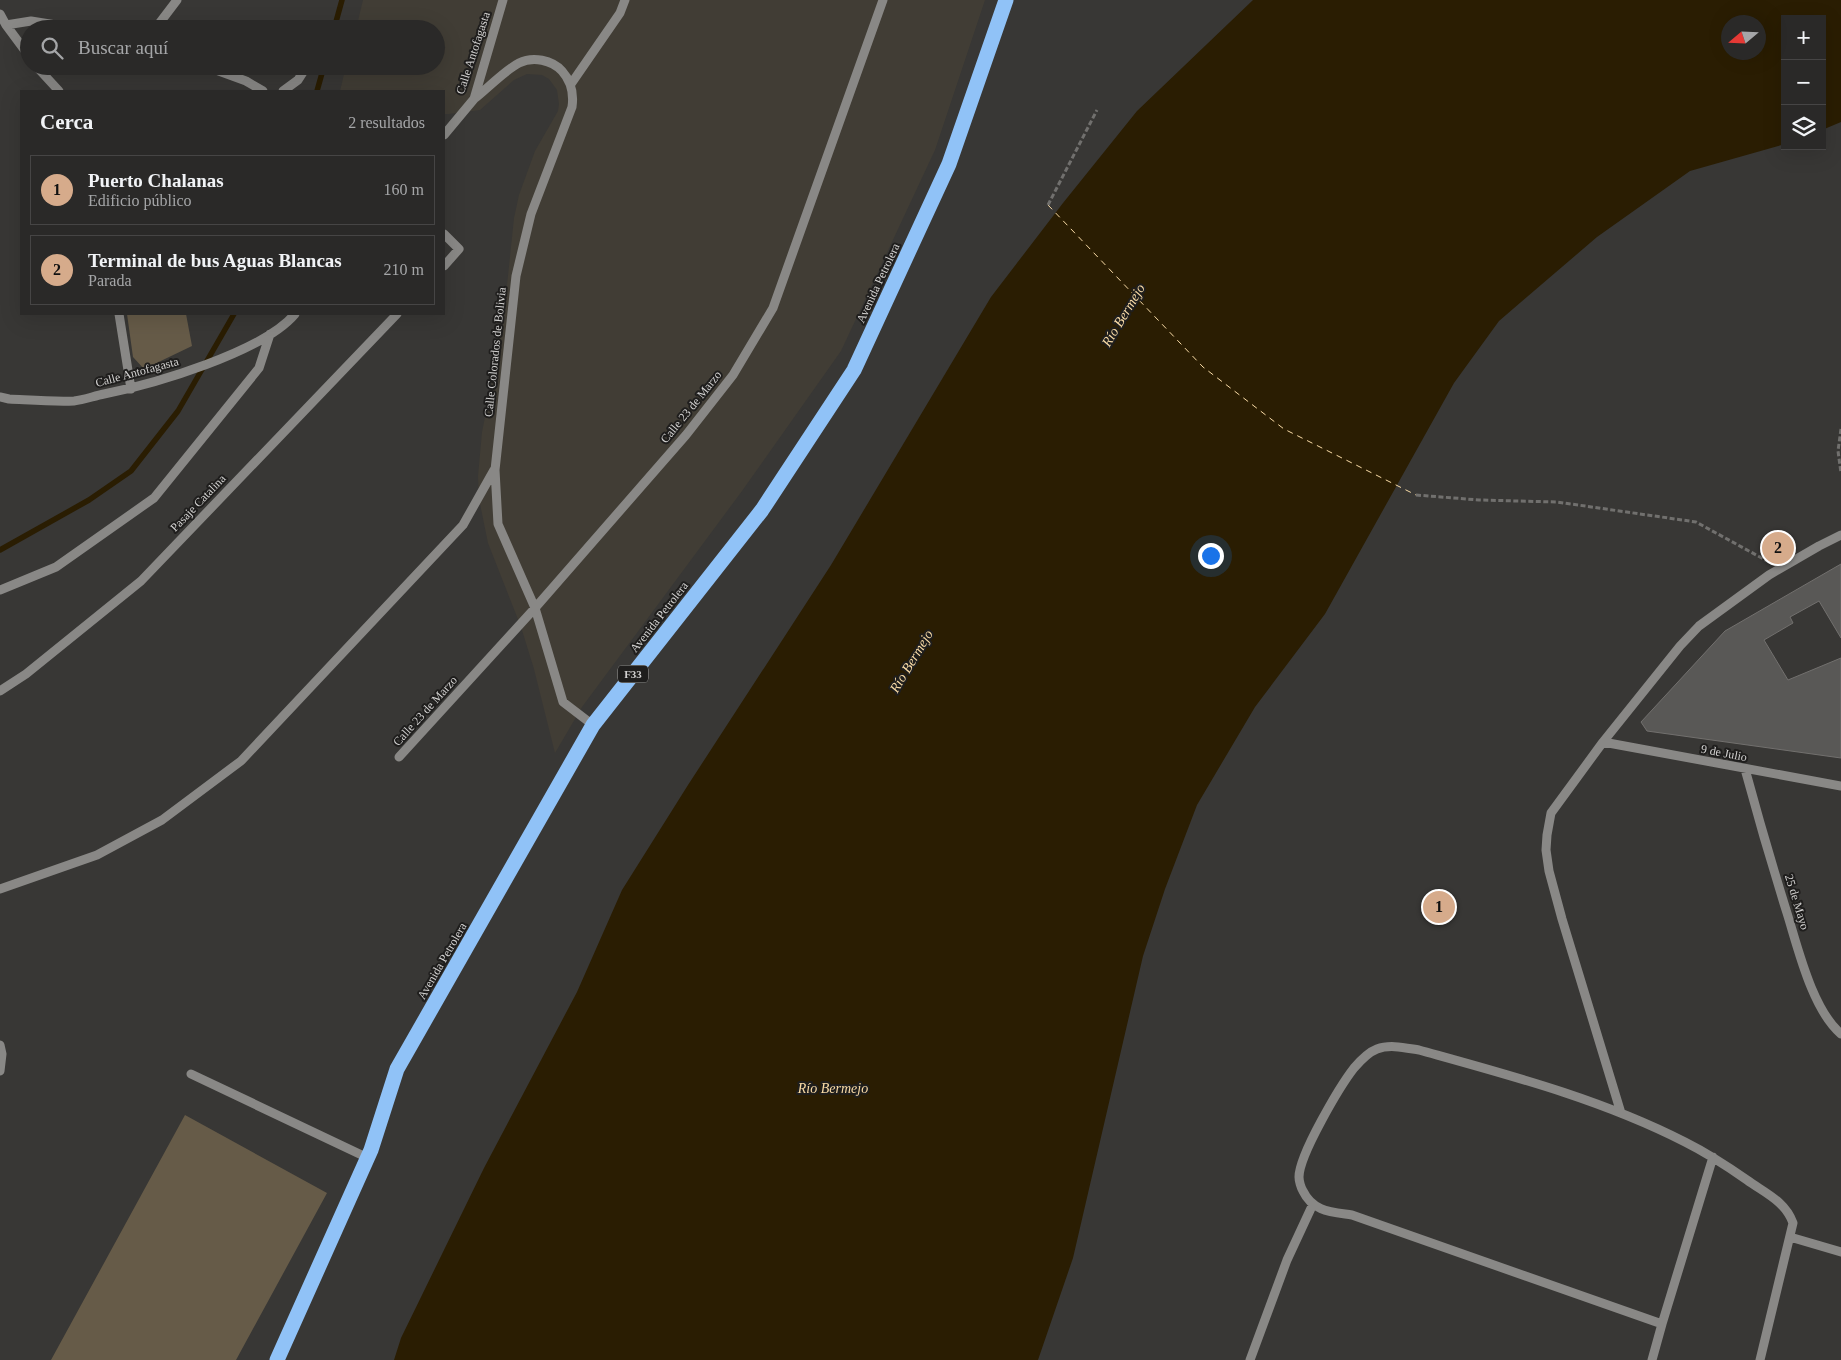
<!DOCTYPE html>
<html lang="es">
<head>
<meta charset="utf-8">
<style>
  :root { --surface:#2a2928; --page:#363534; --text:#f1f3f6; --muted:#a5a6a8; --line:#464545; --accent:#d6ab8b }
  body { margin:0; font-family:"Times New Roman",serif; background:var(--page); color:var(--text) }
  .controls { position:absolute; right:15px; top:15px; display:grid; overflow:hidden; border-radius:0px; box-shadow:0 5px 20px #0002 }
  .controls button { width:45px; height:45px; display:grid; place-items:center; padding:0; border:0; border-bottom:1px solid var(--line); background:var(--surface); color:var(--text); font:25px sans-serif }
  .compass { position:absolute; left:1721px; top:15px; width:45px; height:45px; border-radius:50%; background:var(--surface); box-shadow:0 5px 20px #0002; rotate:251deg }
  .you { position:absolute; left:1210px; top:555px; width:18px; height:18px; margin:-12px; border:4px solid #fff; border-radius:50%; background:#1a73e8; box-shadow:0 0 0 8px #1a73e833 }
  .badge { display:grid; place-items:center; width:32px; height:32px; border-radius:50%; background:var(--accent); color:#111; font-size:16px; font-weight:700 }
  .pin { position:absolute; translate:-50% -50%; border:2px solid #fff; box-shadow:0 1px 5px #0006 }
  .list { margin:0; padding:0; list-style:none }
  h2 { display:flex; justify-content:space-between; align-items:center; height:65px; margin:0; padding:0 20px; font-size:21px }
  h2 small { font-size:16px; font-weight:400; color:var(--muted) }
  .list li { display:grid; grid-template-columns:32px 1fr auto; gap:15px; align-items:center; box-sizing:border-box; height:70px; margin:0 10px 10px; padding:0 10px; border:1px solid var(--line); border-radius:0px }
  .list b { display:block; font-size:19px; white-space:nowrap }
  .list p { margin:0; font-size:16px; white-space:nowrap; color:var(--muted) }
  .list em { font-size:16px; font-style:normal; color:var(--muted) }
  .icon { flex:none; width:28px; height:28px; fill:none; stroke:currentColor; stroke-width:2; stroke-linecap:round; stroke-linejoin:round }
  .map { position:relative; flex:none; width:1841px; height:1360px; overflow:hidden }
  .search { position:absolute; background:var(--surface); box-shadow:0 5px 20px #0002; left:20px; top:20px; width:425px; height:55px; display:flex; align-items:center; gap:12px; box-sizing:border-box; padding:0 18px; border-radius:28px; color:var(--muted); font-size:19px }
  .panel { position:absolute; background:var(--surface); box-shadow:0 5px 20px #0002; left:20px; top:90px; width:425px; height:225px; border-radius:0px }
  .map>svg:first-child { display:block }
  .built { fill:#413d35 }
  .green { fill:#665b48 }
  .water { fill:#2a1d02; fill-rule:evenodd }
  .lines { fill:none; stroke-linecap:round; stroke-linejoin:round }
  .stream { stroke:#2a1d02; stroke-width:5.5 }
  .ferry { stroke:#f9dba6; stroke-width:1; stroke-dasharray:6 5; stroke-linecap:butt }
  .building { fill:#595856; stroke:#72706e }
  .path { stroke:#71706e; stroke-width:3; stroke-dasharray:5 2.5; stroke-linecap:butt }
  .minor { stroke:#898886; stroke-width:9 }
  .highway { stroke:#90c2f7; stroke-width:15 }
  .labels { text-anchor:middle; stroke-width:4; stroke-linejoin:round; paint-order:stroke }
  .shield { fill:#1f1e1d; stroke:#9d9c9b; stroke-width:1 }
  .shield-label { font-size:11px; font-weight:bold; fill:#d3d2d1 }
  .street-label { font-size:12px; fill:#d3d2d1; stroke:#1f1e1d }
  .water-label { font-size:14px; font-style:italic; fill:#f9dba6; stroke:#1f1e1d }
</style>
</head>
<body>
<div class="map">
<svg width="1841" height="1360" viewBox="0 0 1841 1360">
  <rect width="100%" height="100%" fill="#383735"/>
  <!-- built -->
  <path class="built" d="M363 0H985L935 150 841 351 742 491 582 707 555 753 534 669 521 627 488 543 479 499 478 476 482 432 496 362 504 314 514 218 519 195 535 151 558 111 559 104 557 90 549 79 542 75 527 74 514 80 480 110 449 114H444V91H340L346 66H436V29H356Z"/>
  <!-- green -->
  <path class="green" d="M127 314H186L192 346 144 369 133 357Z
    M185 1115 327 1193 236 1360H51Z"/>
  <!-- water -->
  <path class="water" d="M1253 0H1841V122L1822 130V19H1785V144L1690 171 1597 237 1499 321 1454 383 1325 614 1255 707 1197 805 1165 889 1143 956 1073 1258 1038 1360H394L401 1338 484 1168 577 992 622 890 688 785 831 565 991 297 1063 203 1137 111ZM1728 22H1758V52H1728Z"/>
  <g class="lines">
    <!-- stream -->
    <path class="stream" d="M334 29 342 0
      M317 91 324 66
      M0 550 89 500 131 471 178 411 234 314"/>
    <!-- ferry -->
    <path class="ferry" d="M1048 205 1203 367 1284 429 1416 495"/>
  </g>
  <!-- building -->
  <path class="building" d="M1841 564V638L1819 601 1790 617 1793 623 1764 640 1788 680 1841 658V758L1647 731 1641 722 1725 631Z"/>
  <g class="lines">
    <!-- path -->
    <path class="path" d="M1048 205 1097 110
      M1841 429 1838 451 1841 473
      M1416 495 1479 500 1557 502 1696 522 1769 562"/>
    <!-- minor -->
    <path class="minor" d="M0 14 6 25 29 56
      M6 25 31 21 81 29
      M155 29 177 0
      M36 66 59 91
      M205 66 246 81 263 91
      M571 84 620 13 625 0
      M283 91 298 80 307 66
      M474 99C487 89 505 70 519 63 533 56 552 60 562 71 571 81 574 93 572 107L531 214 516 276 495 470 498 524 535 608 563 702 593 725
      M444 135 474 99 503 0
      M444 234 459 249 444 266
      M119 314 131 389
      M0 397 9 399C30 400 53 402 74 401 84 400 94 396 104 394 154 384 263 352 295 314
      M0 590 56 567 154 498 259 368 270 334
      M0 691 26 674 141 581 397 314
      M1603 742 1841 786
      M399 757 535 608 686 435 733 375 773 308 883 0
      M1745 769C1758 817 1772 865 1787 913 1798 948 1812 1009 1841 1034
      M0 889 97 855 162 820 241 761 463 525 494 470
      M0 1045 2 1054 0 1071
      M191 1074 368 1158
      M1621 1113 1562 919 1549 871 1546 850 1547 835 1551 813 1603 742 1680 646 1699 626 1769 575 1819 546 1841 535
      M1790 1237 1841 1252
      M1662 1324 1352 1215C1332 1212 1313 1212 1303 1191 1301 1188 1299 1181 1299 1177 1299 1155 1340 1086 1354 1068 1360 1061 1369 1052 1377 1049 1390 1044 1406 1048 1419 1050 1509 1075 1601 1099 1685 1142 1707 1153 1727 1166 1747 1180 1765 1193 1785 1201 1793 1223L1760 1360
      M1250 1360 1287 1260 1313 1204
      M1652 1360 1662 1324 1713 1157"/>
    <!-- highway -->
    <path class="highway" d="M277 1360 371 1150 397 1069 593 725 762 510 854 370 949 164 1006 0"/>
  </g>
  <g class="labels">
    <!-- shield labels -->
    <rect class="shield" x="618" y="665.5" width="30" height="17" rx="4"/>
    <g class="shield-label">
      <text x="633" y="678">F33</text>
    </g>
    <!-- street labels -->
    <g class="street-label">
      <text transform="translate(473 53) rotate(-72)" y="4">Calle Antofagasta</text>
      <text transform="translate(878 283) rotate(-65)" y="4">Avenida Petrolera</text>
      <text transform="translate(495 352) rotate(-84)" y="4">Calle Colorados de Bolivia</text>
      <text transform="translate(137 372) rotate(-15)" y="4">Calle Antofagasta</text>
      <text transform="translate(691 407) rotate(-51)" y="4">Calle 23 de Marzo</text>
      <text transform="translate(198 503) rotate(-46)" y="4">Pasaje Catalina</text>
      <text transform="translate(659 617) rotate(-52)" y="4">Avenida Petrolera</text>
      <text transform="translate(425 711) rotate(-48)" y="4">Calle 23 de Marzo</text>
      <text transform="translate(1724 753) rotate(11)" y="4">9 de Julio</text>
      <text transform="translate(1797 902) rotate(73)" y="4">25 de Mayo</text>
      <text transform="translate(442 961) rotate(-60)" y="4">Avenida Petrolera</text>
    </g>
    <!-- water labels -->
    <g class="water-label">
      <text transform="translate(1123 315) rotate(-59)" y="5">Río Bermejo</text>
      <text transform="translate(911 661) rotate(-59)" y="5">Río Bermejo</text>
      <text x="833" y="1093">Río Bermejo</text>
    </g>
  </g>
</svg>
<div class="controls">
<button>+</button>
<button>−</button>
<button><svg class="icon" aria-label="layers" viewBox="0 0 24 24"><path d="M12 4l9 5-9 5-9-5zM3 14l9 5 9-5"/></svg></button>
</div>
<svg class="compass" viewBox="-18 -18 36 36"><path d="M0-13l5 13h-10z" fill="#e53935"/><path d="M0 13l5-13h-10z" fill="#a5a6a8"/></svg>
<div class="you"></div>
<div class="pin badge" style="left:1439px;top:907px">1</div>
<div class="pin badge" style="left:1778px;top:548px">2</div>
<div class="search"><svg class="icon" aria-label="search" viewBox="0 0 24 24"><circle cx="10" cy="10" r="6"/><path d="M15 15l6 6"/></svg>Buscar aquí</div>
<section class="panel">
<h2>Cerca<small>2 resultados</small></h2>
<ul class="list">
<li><span class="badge">1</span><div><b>Puerto Chalanas</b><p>Edificio público</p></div><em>160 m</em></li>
<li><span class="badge">2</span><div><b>Terminal de bus Aguas Blancas</b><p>Parada</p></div><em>210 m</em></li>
</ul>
</section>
</div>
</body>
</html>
